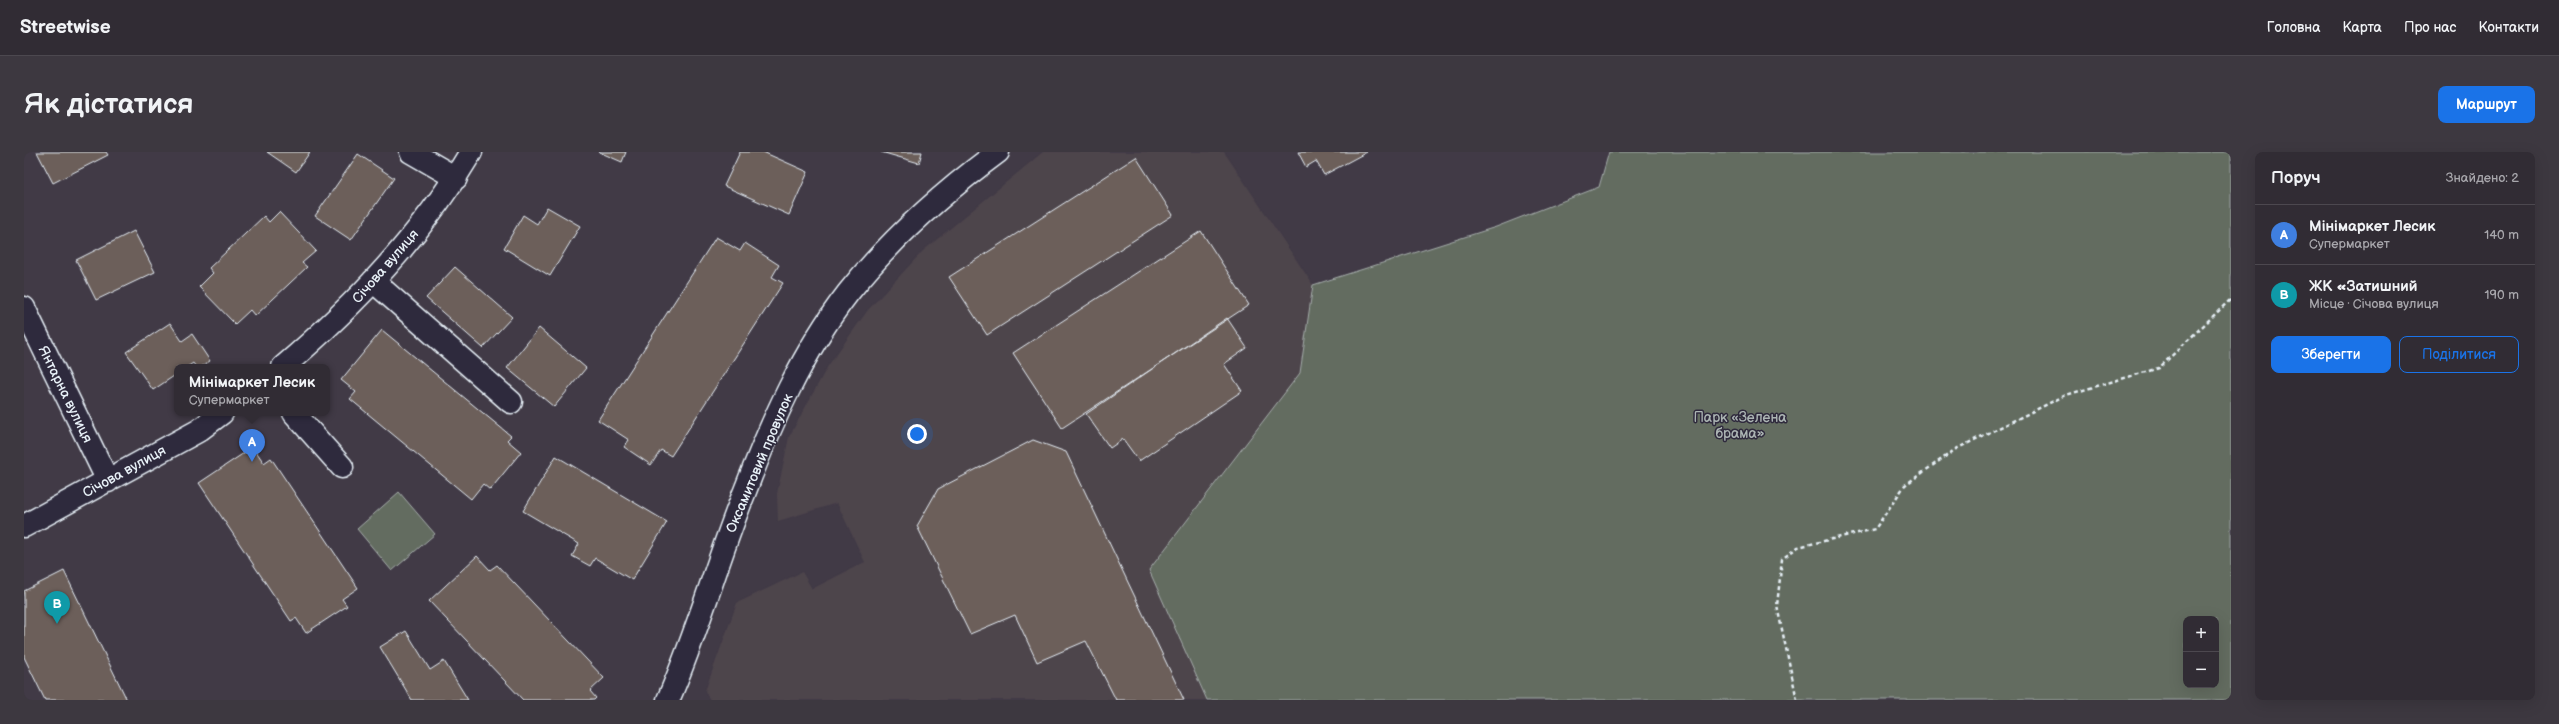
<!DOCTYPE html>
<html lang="uk">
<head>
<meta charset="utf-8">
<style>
  :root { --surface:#312c34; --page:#3d3840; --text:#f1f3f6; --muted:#a8a7ac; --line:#4c484f; --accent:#1a73e8 }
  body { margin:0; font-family:"Balsamiq Sans",sans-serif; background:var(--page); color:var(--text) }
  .controls { position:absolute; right:12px; bottom:12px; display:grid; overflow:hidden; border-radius:8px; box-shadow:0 4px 16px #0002 }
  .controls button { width:36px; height:36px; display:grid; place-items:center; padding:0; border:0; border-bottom:1px solid var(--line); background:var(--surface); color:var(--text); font:20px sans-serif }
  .you { position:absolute; left:893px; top:282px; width:14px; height:14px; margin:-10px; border:3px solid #fff; border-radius:50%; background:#1a73e8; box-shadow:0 0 0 6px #1a73e833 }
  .badge { display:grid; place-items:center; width:26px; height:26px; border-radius:50%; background:var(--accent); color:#fff; font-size:13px; font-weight:700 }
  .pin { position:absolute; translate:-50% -33px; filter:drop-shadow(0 1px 2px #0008) }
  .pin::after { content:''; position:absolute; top:21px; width:14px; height:12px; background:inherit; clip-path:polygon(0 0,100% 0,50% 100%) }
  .popup { position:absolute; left:150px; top:212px; width:156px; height:52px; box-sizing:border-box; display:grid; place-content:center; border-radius:8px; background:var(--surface); filter:drop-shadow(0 1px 3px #0005); font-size:13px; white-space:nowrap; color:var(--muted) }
  .popup b { font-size:15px; color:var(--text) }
  .popup::after { content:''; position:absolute; left:50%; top:100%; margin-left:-8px; border:8px solid transparent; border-top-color:var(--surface) }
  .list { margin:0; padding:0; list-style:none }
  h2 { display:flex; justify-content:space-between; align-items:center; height:52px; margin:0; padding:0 16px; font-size:17px }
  h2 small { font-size:13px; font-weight:400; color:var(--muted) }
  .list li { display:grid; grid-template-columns:26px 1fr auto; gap:12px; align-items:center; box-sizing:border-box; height:60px; padding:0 16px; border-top:1px solid var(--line) }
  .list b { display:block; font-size:15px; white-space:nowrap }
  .list p { margin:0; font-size:13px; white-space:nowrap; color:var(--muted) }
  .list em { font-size:13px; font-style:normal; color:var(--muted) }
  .actions { display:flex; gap:8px; padding:12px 16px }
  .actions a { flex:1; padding:9px 0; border:1px solid var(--accent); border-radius:8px; text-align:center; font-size:14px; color:var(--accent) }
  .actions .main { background:var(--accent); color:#fff }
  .map { position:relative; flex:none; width:2207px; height:548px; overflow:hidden; border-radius:8px }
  header { display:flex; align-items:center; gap:24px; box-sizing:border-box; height:56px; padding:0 20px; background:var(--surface); border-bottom:1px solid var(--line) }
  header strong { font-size:19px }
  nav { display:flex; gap:22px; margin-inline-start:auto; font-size:14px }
  .intro { display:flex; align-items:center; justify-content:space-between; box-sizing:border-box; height:96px; padding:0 24px }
  h1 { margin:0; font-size:28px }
  .button { padding:10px 18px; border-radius:8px; background:var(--accent); color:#fff; font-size:14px; font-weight:700 }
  main { display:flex; gap:24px; padding:0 24px }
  aside { flex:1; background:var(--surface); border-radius:8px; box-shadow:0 4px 16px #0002 }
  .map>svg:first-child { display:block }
  .built { fill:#4e454c }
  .green { fill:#636c60; stroke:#a6aeac; fill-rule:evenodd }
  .building { fill:#6c5e5a; stroke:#e8f1f8 }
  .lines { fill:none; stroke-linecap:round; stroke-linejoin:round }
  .minor-casing { stroke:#e8f1f8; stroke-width:25 }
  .path { stroke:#e8f1f8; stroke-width:2.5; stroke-dasharray:4 3; stroke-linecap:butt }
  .minor { stroke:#2f2a3d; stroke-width:22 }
  .labels { text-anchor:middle; stroke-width:3; stroke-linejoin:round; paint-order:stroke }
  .street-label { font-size:14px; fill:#e8f1f8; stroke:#2f2a3d }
  .park-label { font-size:14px; fill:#acb5b4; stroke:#2f2a3d }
</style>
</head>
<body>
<header>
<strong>Streetwise</strong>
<nav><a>Головна</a><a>Карта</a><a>Про нас</a><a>Контакти</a></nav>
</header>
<div class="intro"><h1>Як дістатися</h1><a class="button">Маршрут</a></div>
<main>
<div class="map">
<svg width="2207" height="548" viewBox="0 0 2207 548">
  <rect width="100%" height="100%" fill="#413a46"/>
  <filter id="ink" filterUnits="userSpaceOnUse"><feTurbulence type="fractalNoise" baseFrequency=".025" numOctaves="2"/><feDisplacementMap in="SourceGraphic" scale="8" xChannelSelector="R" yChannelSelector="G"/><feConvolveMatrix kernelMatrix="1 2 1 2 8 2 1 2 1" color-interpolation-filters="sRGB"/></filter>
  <g filter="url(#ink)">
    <!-- built -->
    <path class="built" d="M1019 0H1200L1289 133 1276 221 1125 418 1183 548H686L681 539 713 451 778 420 788 437 841 410 813 351 754 369 753 342 765 285 804 214 844 158 899 99Z"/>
    <!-- green -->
    <path class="green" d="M1585 0H2207V548H1183L1125 418 1276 221 1289 133 1472 75 1575 35ZM2162 467H2192V533H2162Z
      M375 340 411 382 368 419 333 377Z"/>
    <!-- building -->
    <path class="building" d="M13 0H82L84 3 29 31Z
      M243 0H286L272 20Z
      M575 0H602L598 10Z
      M716 0H739L784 20 765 63 700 34Z
      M857 0H898L895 11Z
      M1274 0H1343L1300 23 1292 9 1282 15Z
      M334 2 370 26 327 88 291 64Z
      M1112 5 1149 63 963 183 925 125Z
      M523 55 556 74 526 124 480 96 499 63 513 72Z
      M255 60 292 99 278 111 283 115 231 164 226 158 211 172 175 135 189 121 185 116 240 64 245 70Z
      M110 79 131 120 72 148 52 108Z
      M1177 79 1225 153 1038 276 989 201Z
      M692 85 716 99 721 91 755 113 748 125 759 131 647 304 637 298 627 313 600 295 605 288 574 268Z
      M431 115 488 165 459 196 402 146Z
      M1203 166 1223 196 1200 212 1218 239 1115 309 1099 287 1086 296 1062 262Z
      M146 171 158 189 168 182 186 209 177 215H172L169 211 163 215H153V222L129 238 102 200Z
      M515 176 562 216 530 255 483 216Z
      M358 178 487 284 483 288 497 300 466 338 459 332 447 347 326 247 332 240 317 228Z
      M1009 288 1042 300 1160 548H1092L1062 489 1013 510 991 463 946 482 893 374 914 337Z
      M229 295 240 311 247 306 334 436 318 447 323 454 282 481 272 466 267 469 175 331Z
      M532 304 643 370 608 428 571 406 566 414 548 404 555 392 499 359Z
      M453 404 466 418 473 413 580 526 566 539 572 546 570 548H499L405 449Z
      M40 419 103 548H21L0 505V439Z
      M382 479 406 518 420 509 444 548H388L356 495Z"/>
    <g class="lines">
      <!-- minor casing -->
      <g class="minor-casing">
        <path id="minor" d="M387 0 432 26
          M349 129 487 250
          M0 156 84 329
          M259 215C332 152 398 83 447 0
          M270 261 318 315
          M0 374 174 279 198 261
          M644 548C674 480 693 408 721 339 747 271 779 199 824 141 866 88 920 40 974 0"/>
      </g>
      <!-- path -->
      <path class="path" d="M1773 548 1753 454 1758 407 1774 395 1851 377 1881 333 1932 297 2042 243 2135 216 2207 147"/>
      <!-- minor -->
      <use href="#minor" class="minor"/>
    </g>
  </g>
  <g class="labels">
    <!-- street labels -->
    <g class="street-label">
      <text transform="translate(361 114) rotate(-49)" y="5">Січова вулиця</text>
      <text transform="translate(42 242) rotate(64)" y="5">Янтарна вулиця</text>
      <text transform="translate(735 311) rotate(-67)" y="5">Оксамитовий провулок</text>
      <text transform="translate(100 319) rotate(-29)" y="5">Січова вулиця</text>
    </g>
    <!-- park labels -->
    <g class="park-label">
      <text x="1716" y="270">Парк «Зелена<tspan x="1716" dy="16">брама»</tspan></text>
    </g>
  </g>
</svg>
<div class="controls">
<button>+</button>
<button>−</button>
</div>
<div class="you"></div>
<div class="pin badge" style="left:228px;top:310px;background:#3f7fe0">A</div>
<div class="popup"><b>Мінімаркет Лесик</b>Супермаркет</div>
<div class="pin badge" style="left:33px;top:472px;background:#0f9aa8">B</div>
</div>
<aside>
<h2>Поруч<small>Знайдено: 2</small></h2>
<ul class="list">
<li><span class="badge" style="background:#3f7fe0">A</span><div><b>Мінімаркет Лесик</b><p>Супермаркет</p></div><em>140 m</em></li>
<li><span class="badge" style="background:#0f9aa8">B</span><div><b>ЖК «Затишний</b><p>Місце · Січова вулиця</p></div><em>190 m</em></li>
</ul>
<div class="actions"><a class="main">Зберегти</a><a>Поділитися</a></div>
</aside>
</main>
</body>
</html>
